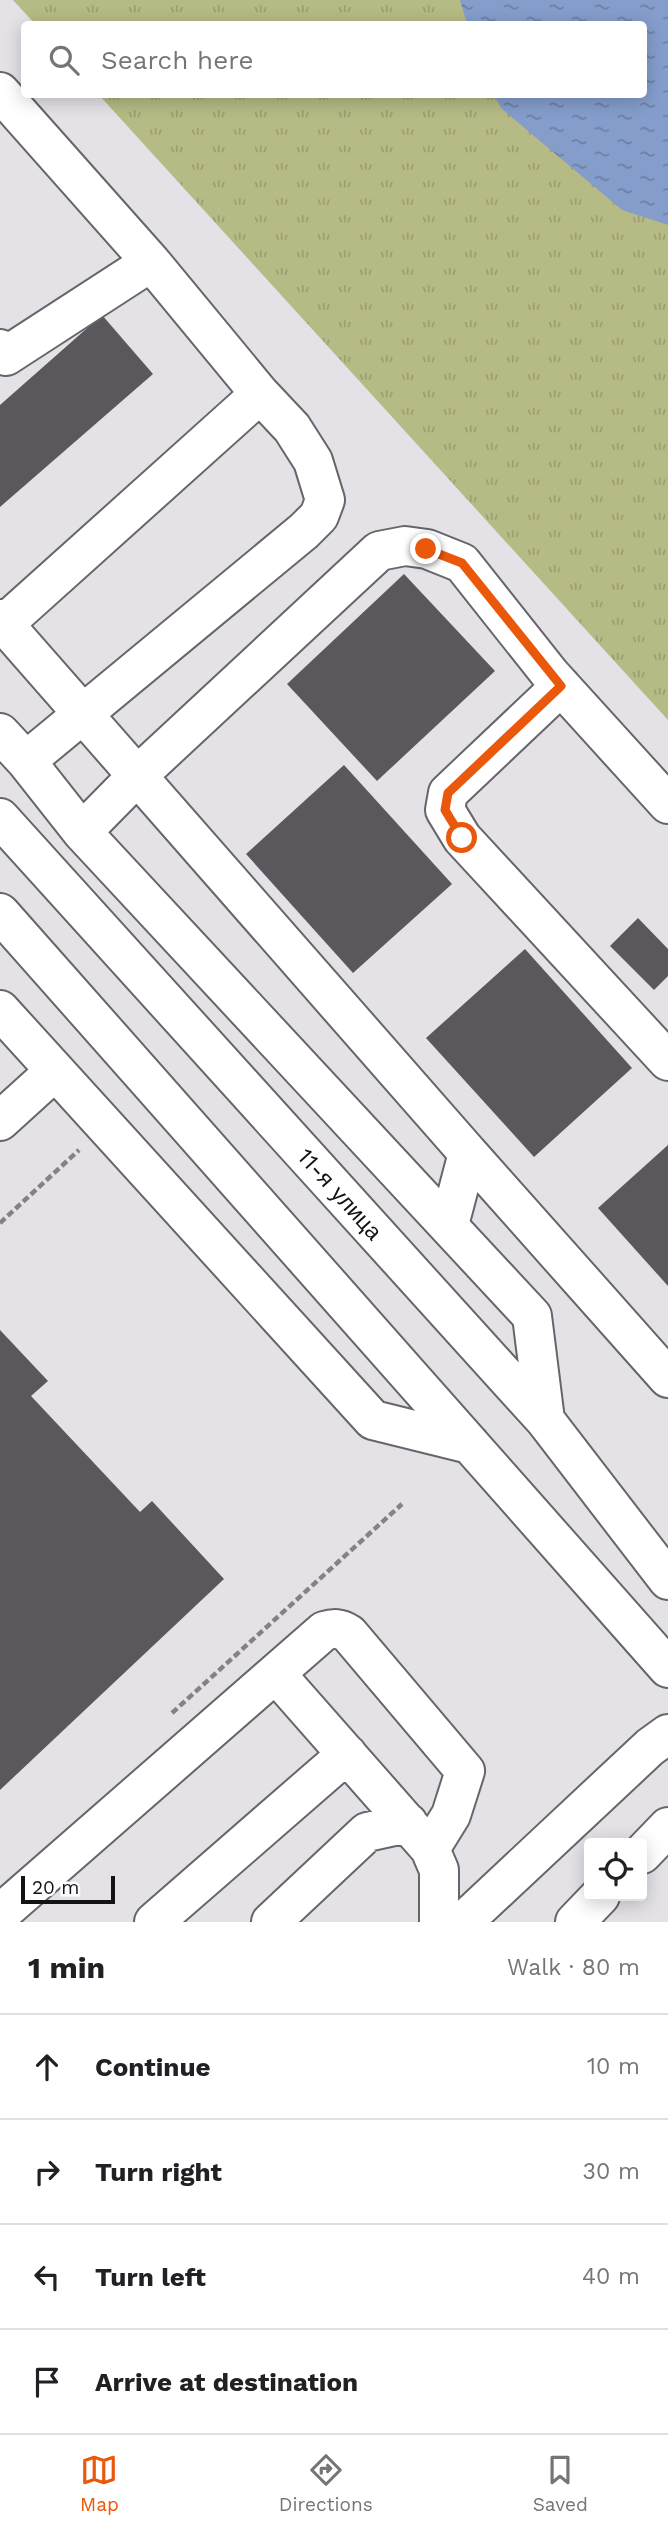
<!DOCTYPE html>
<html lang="en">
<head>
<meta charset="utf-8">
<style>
  :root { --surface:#fff; --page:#f6f6f6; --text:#202124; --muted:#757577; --line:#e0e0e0; --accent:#ea580c }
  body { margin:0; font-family:"Work Sans",sans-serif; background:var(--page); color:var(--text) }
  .controls { position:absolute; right:21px; bottom:21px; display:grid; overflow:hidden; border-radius:7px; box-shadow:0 4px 18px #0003 }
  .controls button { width:63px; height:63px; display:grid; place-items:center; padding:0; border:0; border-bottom:2px solid var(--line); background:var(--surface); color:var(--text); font:35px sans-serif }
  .scale { position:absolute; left:21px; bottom:18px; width:94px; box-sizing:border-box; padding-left:7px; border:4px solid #131214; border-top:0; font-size:19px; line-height:24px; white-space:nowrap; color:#131214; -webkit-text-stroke:5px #fff; paint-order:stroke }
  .stop { position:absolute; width:21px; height:21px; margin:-16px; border:5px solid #ea580c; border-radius:50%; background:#fff }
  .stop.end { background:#ea580c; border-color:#fff; box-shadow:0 2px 7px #0008 }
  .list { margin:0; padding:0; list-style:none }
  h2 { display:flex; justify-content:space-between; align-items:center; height:91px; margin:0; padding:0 28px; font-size:30px }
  h2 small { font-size:23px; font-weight:400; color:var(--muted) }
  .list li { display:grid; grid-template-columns:46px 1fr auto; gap:21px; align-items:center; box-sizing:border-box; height:105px; padding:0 28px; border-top:2px solid var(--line) }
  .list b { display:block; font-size:26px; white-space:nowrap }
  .list em { font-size:23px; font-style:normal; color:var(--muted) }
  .icon { flex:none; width:38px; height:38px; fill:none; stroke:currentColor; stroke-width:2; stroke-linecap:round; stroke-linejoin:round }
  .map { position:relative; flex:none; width:668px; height:1922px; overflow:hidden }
  .search { position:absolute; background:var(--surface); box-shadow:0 4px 18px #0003; left:21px; right:21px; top:21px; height:77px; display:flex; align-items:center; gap:18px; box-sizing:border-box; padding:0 24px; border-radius:7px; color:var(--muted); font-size:26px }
  .sheet { height:511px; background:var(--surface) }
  nav { display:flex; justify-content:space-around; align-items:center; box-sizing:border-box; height:98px; border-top:2px solid var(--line); background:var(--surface); font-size:19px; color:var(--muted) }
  nav a { display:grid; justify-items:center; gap:4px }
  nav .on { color:var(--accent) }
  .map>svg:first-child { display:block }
  .park { fill:url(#park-tufts) }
  .water { fill:url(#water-ripples) }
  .building { fill:#5a585d }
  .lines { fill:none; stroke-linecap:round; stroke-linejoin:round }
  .minor-casing { stroke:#67656a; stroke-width:42 }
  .path { stroke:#848286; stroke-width:4.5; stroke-dasharray:7 3.5; stroke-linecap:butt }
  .minor { stroke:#fff; stroke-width:38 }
  .route { stroke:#ea580c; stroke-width:9 }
  .labels { text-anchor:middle; stroke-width:7; stroke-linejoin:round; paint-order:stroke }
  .street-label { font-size:23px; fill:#131214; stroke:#fff }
</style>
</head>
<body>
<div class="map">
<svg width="668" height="1922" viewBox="0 0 668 1922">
  <defs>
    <pattern id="park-tufts" width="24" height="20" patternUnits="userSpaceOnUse" patternTransform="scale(1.75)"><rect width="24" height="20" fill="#b6ba84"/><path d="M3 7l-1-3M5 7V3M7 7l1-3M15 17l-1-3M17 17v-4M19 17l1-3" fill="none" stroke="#9c9f71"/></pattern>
    <pattern id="water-ripples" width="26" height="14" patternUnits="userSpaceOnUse" patternTransform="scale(1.75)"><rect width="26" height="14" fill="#849dcb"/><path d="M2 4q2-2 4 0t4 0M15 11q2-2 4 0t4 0" fill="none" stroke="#6b7fa4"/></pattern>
  </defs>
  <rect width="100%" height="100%" fill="#e4e1e7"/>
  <!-- park -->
  <path class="park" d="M13 0H668V720L99 95 644 94V24H35Z"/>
  <!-- water -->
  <path class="water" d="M460 0H668V225L622 210 501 108 494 95 644 94V24H467Z"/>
  <!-- building -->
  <path class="building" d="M102 315 153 374 0 507V405Z
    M404 574 495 671 377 781 287 684Z
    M344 765 452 884 353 973 246 854Z
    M638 918 668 949V976L654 990 610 946Z
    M525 949 632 1068 534 1157 426 1038Z
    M668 1145V1286L598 1208Z
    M0 1330 48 1381 31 1396 140 1512 152 1501 224 1579 0 1790Z"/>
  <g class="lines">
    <!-- minor casing -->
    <g class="minor-casing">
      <path id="minor" d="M0 92 151 262
        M0 349 6 356 151 262 260 394 4 624 0 619
        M4 624 468 1153 449 1225
        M561 686 448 793 445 810 462 838 668 1061
        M0 733 26 761 82 832 532 1316 545 1420
        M26 761 304 531 319 516 325 500 313 461 292 428 260 394
        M0 818 545 1420 668 1580
        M82 832 137 776 379 551 405 546 427 549 462 563 550 674 668 804
        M0 913 668 1668
        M0 1010 373 1420 470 1444
        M0 1121 55 1071
        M468 1153 668 1378
        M276 1674 430 1849 439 1870V1922
        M642 1854 668 1827
        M0 1914 324 1631C334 1628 340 1628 349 1634L465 1771 451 1815 430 1849
        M154 1922 347 1754
        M271 1922 367 1832 408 1823
        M463 1922 650 1747 668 1734
        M575 1922 600 1896"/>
    </g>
    <!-- path -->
    <path class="path" d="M0 1223 79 1150
      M172 1713 402 1504"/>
    <!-- minor -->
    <use href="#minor" class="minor"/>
  </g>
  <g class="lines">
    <!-- route -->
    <path class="route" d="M426 549 462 563 561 686 448 793 445 810 462 838"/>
  </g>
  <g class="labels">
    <!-- street labels -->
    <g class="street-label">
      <text transform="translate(340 1194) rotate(48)" y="8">11-я улица</text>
    </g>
  </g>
</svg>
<div class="controls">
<button><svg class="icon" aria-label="locate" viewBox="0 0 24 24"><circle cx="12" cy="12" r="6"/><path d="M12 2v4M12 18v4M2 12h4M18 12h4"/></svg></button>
</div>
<div class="scale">20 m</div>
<div class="stop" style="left:462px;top:838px"></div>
<div class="stop end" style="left:426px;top:549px"></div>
<div class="search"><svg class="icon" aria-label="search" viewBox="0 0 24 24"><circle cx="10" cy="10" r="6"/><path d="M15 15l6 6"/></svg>Search here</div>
</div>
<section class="sheet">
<h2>1 min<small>Walk · 80 m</small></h2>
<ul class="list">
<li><svg class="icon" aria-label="ahead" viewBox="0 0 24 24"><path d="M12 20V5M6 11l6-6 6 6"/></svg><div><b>Continue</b></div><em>10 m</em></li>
<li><svg class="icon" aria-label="right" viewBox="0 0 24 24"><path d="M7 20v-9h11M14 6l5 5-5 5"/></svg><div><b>Turn right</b></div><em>30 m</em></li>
<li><svg class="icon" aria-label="left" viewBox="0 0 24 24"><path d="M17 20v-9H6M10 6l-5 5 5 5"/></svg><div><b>Turn left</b></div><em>40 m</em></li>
<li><svg class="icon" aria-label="arrive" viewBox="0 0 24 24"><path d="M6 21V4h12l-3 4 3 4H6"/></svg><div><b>Arrive at destination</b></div></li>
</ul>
</section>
<nav>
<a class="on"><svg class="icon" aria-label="map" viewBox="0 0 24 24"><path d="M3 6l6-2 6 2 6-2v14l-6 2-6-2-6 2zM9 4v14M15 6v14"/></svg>Map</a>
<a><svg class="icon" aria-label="directions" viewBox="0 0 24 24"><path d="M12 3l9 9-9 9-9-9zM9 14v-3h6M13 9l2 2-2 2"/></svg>Directions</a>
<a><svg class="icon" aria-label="saved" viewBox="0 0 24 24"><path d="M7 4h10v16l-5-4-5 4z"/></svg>Saved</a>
</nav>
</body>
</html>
